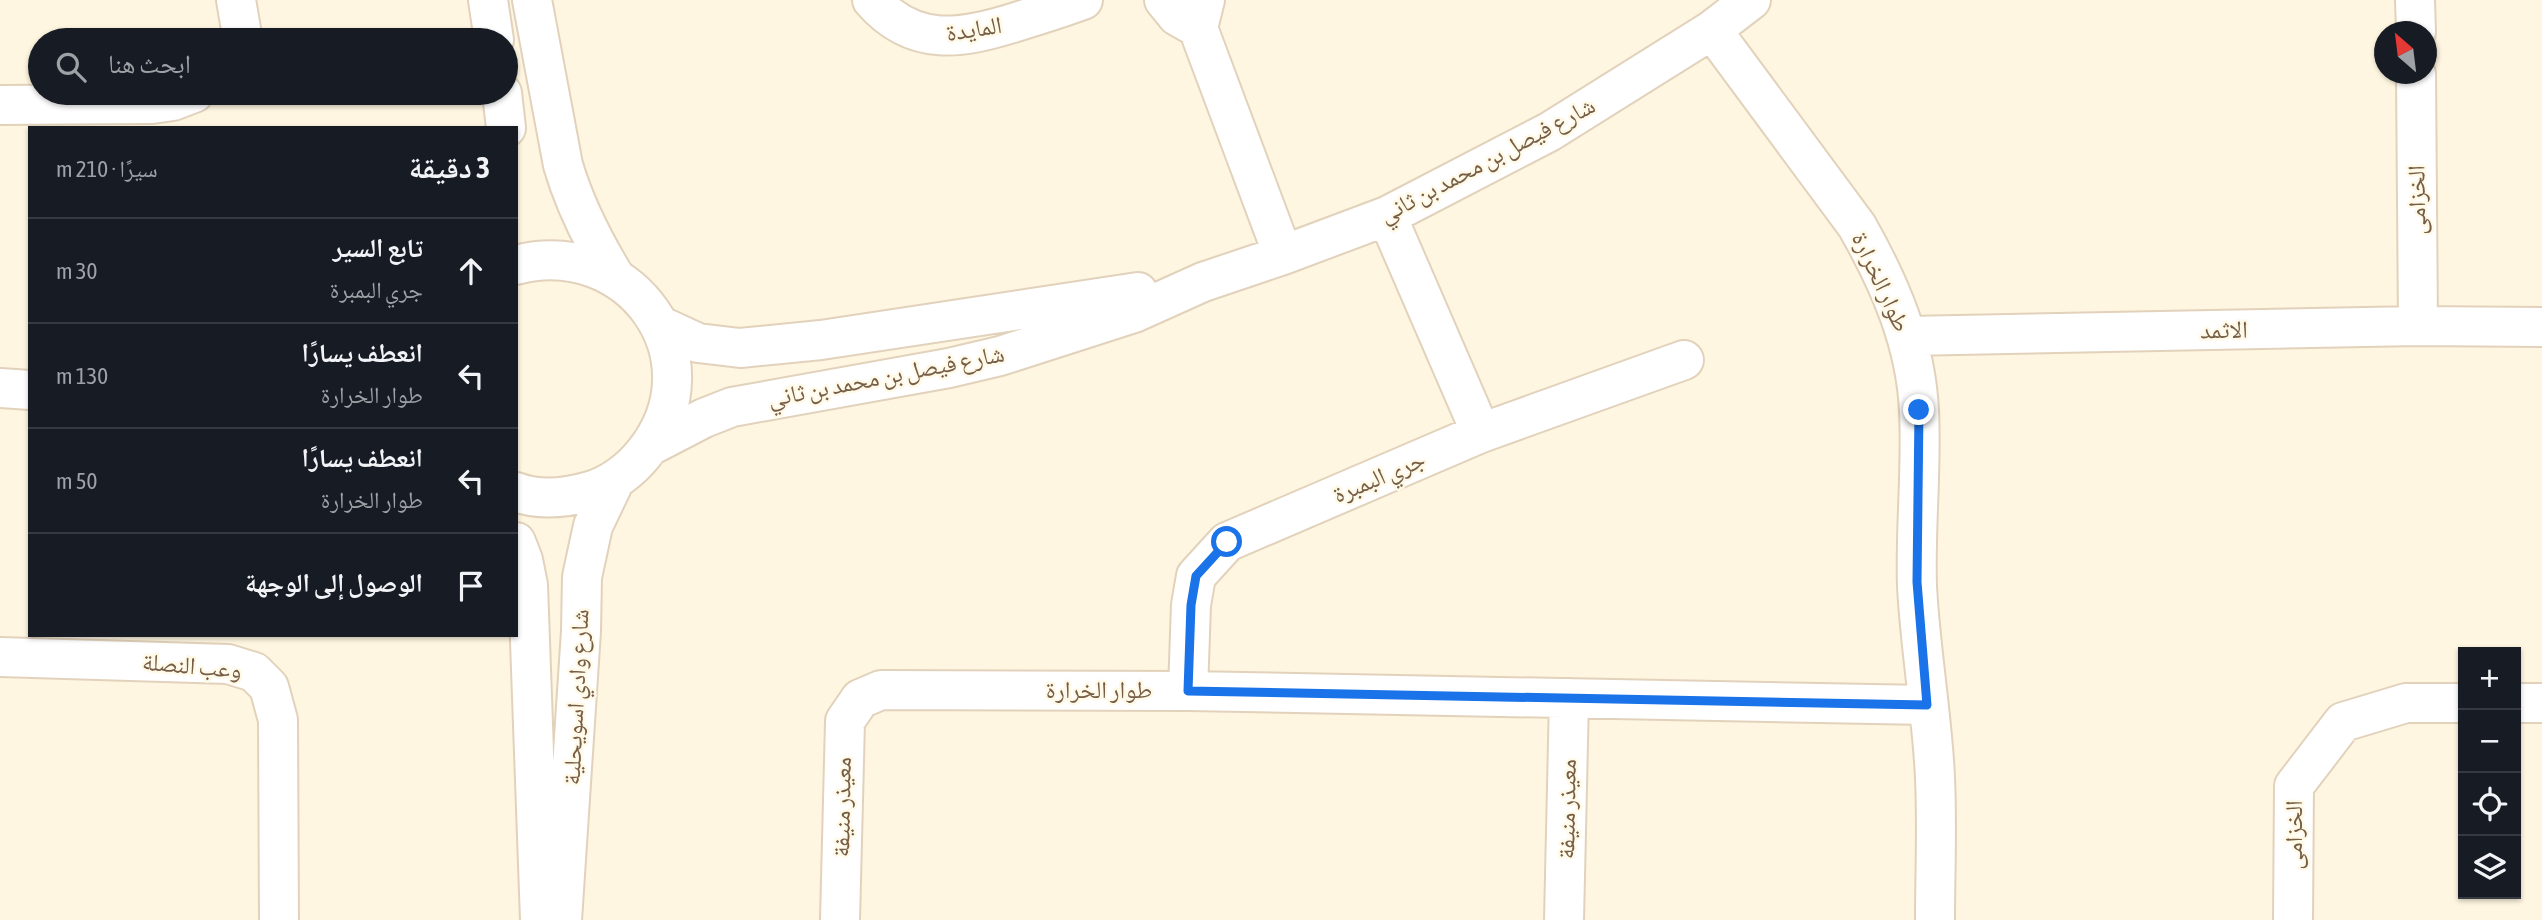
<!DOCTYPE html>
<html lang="ar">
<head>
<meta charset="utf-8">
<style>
  :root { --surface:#171b24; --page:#20242c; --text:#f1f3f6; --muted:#9ea1a6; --line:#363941 }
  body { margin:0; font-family:"Asap Condensed","Noto Naskh Arabic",sans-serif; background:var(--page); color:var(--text); direction:rtl }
  .controls { position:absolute; right:21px; bottom:21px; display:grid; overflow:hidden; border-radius:0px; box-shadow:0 2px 5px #0004 }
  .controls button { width:63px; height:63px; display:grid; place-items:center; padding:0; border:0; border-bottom:2px solid var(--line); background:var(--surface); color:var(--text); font:35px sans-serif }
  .compass { position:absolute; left:2374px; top:21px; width:63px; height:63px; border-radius:50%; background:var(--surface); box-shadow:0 2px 5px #0004; rotate:332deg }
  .stop { position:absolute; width:21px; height:21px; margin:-16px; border:5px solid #1a73e8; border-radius:50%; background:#fff }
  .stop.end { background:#1a73e8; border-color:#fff; box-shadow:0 2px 7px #0008 }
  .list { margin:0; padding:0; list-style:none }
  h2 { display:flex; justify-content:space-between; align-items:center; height:91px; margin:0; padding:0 28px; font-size:30px }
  h2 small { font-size:23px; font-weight:400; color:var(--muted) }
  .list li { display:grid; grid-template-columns:46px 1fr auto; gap:21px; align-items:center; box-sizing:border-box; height:105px; padding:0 28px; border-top:2px solid var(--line) }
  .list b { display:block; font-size:26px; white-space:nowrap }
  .list p { margin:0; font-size:23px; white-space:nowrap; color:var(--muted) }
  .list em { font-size:23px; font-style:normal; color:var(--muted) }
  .icon { flex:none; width:38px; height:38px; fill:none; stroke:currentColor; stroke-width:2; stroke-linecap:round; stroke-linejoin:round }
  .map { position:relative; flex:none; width:2542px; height:920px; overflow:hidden; direction:ltr }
  .search { position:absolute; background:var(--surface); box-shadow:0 2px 5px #0004; left:28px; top:28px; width:490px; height:77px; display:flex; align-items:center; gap:18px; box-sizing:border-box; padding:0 24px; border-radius:38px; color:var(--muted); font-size:26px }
  .panel { position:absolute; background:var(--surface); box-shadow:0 2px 5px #0004; left:28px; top:126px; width:490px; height:511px; border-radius:0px; direction:rtl }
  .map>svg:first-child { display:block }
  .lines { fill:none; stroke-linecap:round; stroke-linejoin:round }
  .minor-casing { stroke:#e2d2bc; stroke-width:42 }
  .minor { stroke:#fff; stroke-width:38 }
  .route { stroke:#1a73e8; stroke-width:9 }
  .labels { text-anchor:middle; stroke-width:5; stroke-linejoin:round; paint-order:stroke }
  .street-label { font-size:24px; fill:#765d46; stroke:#fff9e8 }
</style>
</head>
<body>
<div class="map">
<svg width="2542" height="920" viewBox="0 0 2542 920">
  <rect width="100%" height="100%" fill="#fef6e0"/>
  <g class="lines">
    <!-- minor casing -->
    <g class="minor-casing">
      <path id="minor" d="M236 0 241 29 239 40
        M488 0 494 40
        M532 0 563 165C575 206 593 241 615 277
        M872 0C914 48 962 39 1016 22 1039 15 1061 8 1083 0
        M1164 0 1177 16 1198 28
        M1205 0 1198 28 1283 255
        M2415 0 2416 32
        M1712 30 1857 226C1890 284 1916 344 1919 411 1922 469 1915 528 1917 586 1920 645 1930 702 1934 761 1938 813 1935 867 1935 920
        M2416 74 2418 326
        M502 93 506 128
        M0 105 152 104 173 101 194 93
        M1387 216 1481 433
        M516 265C630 235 719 358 645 452 631 470 611 485 590 491 566 498 540 501 516 492
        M659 325 698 343 740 348 821 340 1138 292
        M1907 336 2418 326 2542 327
        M0 388 30 390
        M650 446 704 418 732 407 949 368 1000 356 1134 313 1203 282 1283 255 1387 216 1549 132 1712 30 1751 0
        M516 542 523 560 528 585 540 920
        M0 657 228 664 254 672 269 687 278 720 279 920
        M1188 691 1191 605 1196 576 1227 542 1481 433 1684 360
        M2516 703H2542
        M562 920 581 631 582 577 593 526 615 480
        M840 920 845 721 860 699 881 690 1188 691 1927 705
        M1564 920 1569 698
        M2293 920 2294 786 2343 722 2406 703H2463"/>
    </g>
    <!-- minor -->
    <use href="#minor" class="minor"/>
  </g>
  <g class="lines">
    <!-- route -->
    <path class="route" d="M1227 542 1196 576 1191 605 1188 691 1927 705 1917 582 1919 410"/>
  </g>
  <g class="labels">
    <!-- street labels -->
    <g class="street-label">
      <text transform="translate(974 29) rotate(-9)" y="8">المايدة</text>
      <text transform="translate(1487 160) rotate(-28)" y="8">شارع فيصل بن محمد بن ثاني</text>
      <text transform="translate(2417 200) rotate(-91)" y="8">الخزامى</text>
      <text transform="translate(1881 282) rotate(65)" y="8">طوار الخرارة</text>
      <text transform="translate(2224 330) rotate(-1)" y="8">الاثمد</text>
      <text transform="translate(886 376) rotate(-11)" y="8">شارع فيصل بن محمد بن ثاني</text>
      <text transform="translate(1379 477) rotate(-23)" y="8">جري البمبرة</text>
      <text transform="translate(192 666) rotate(5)" y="8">وعب النصلة</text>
      <text x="1099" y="698">طوار الخرارة</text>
      <text transform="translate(576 697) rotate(-87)" y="8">شارع وادي اسويحلية</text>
      <text transform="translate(842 807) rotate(-89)" y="8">معيذر منيفة</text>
      <text transform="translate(1567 809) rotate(-89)" y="8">معيذر منيفة</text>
      <text transform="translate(2294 835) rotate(-90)" y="8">الخزامى</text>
    </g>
  </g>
</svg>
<div class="controls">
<button>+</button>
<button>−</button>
<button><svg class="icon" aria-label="locate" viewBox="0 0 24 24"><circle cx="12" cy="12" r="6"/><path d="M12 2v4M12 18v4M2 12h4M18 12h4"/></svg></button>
<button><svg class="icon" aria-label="layers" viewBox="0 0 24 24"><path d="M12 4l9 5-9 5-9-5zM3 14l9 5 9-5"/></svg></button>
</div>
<svg class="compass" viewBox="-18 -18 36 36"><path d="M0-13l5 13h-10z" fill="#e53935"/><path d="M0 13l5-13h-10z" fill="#9ea1a6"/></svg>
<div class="stop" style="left:1227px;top:542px"></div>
<div class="stop end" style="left:1919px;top:410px"></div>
<div class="search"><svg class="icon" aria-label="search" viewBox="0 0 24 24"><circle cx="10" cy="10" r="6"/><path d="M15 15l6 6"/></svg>ابحث هنا</div>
<section class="panel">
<h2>3 دقيقة<small>سيرًا · 210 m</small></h2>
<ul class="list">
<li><svg class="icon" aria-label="ahead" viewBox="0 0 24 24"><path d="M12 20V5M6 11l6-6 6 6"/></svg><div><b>تابع السير</b><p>جري البمبرة</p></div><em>30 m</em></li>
<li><svg class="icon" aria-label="left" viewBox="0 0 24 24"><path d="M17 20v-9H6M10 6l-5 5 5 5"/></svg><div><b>انعطف يسارًا</b><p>طوار الخرارة</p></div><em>130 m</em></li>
<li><svg class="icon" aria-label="left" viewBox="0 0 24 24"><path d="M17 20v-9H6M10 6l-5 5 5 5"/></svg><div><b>انعطف يسارًا</b><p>طوار الخرارة</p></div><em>50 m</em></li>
<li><svg class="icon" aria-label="arrive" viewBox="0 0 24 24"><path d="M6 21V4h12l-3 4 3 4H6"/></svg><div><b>الوصول إلى الوجهة</b></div></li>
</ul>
</section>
</div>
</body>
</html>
